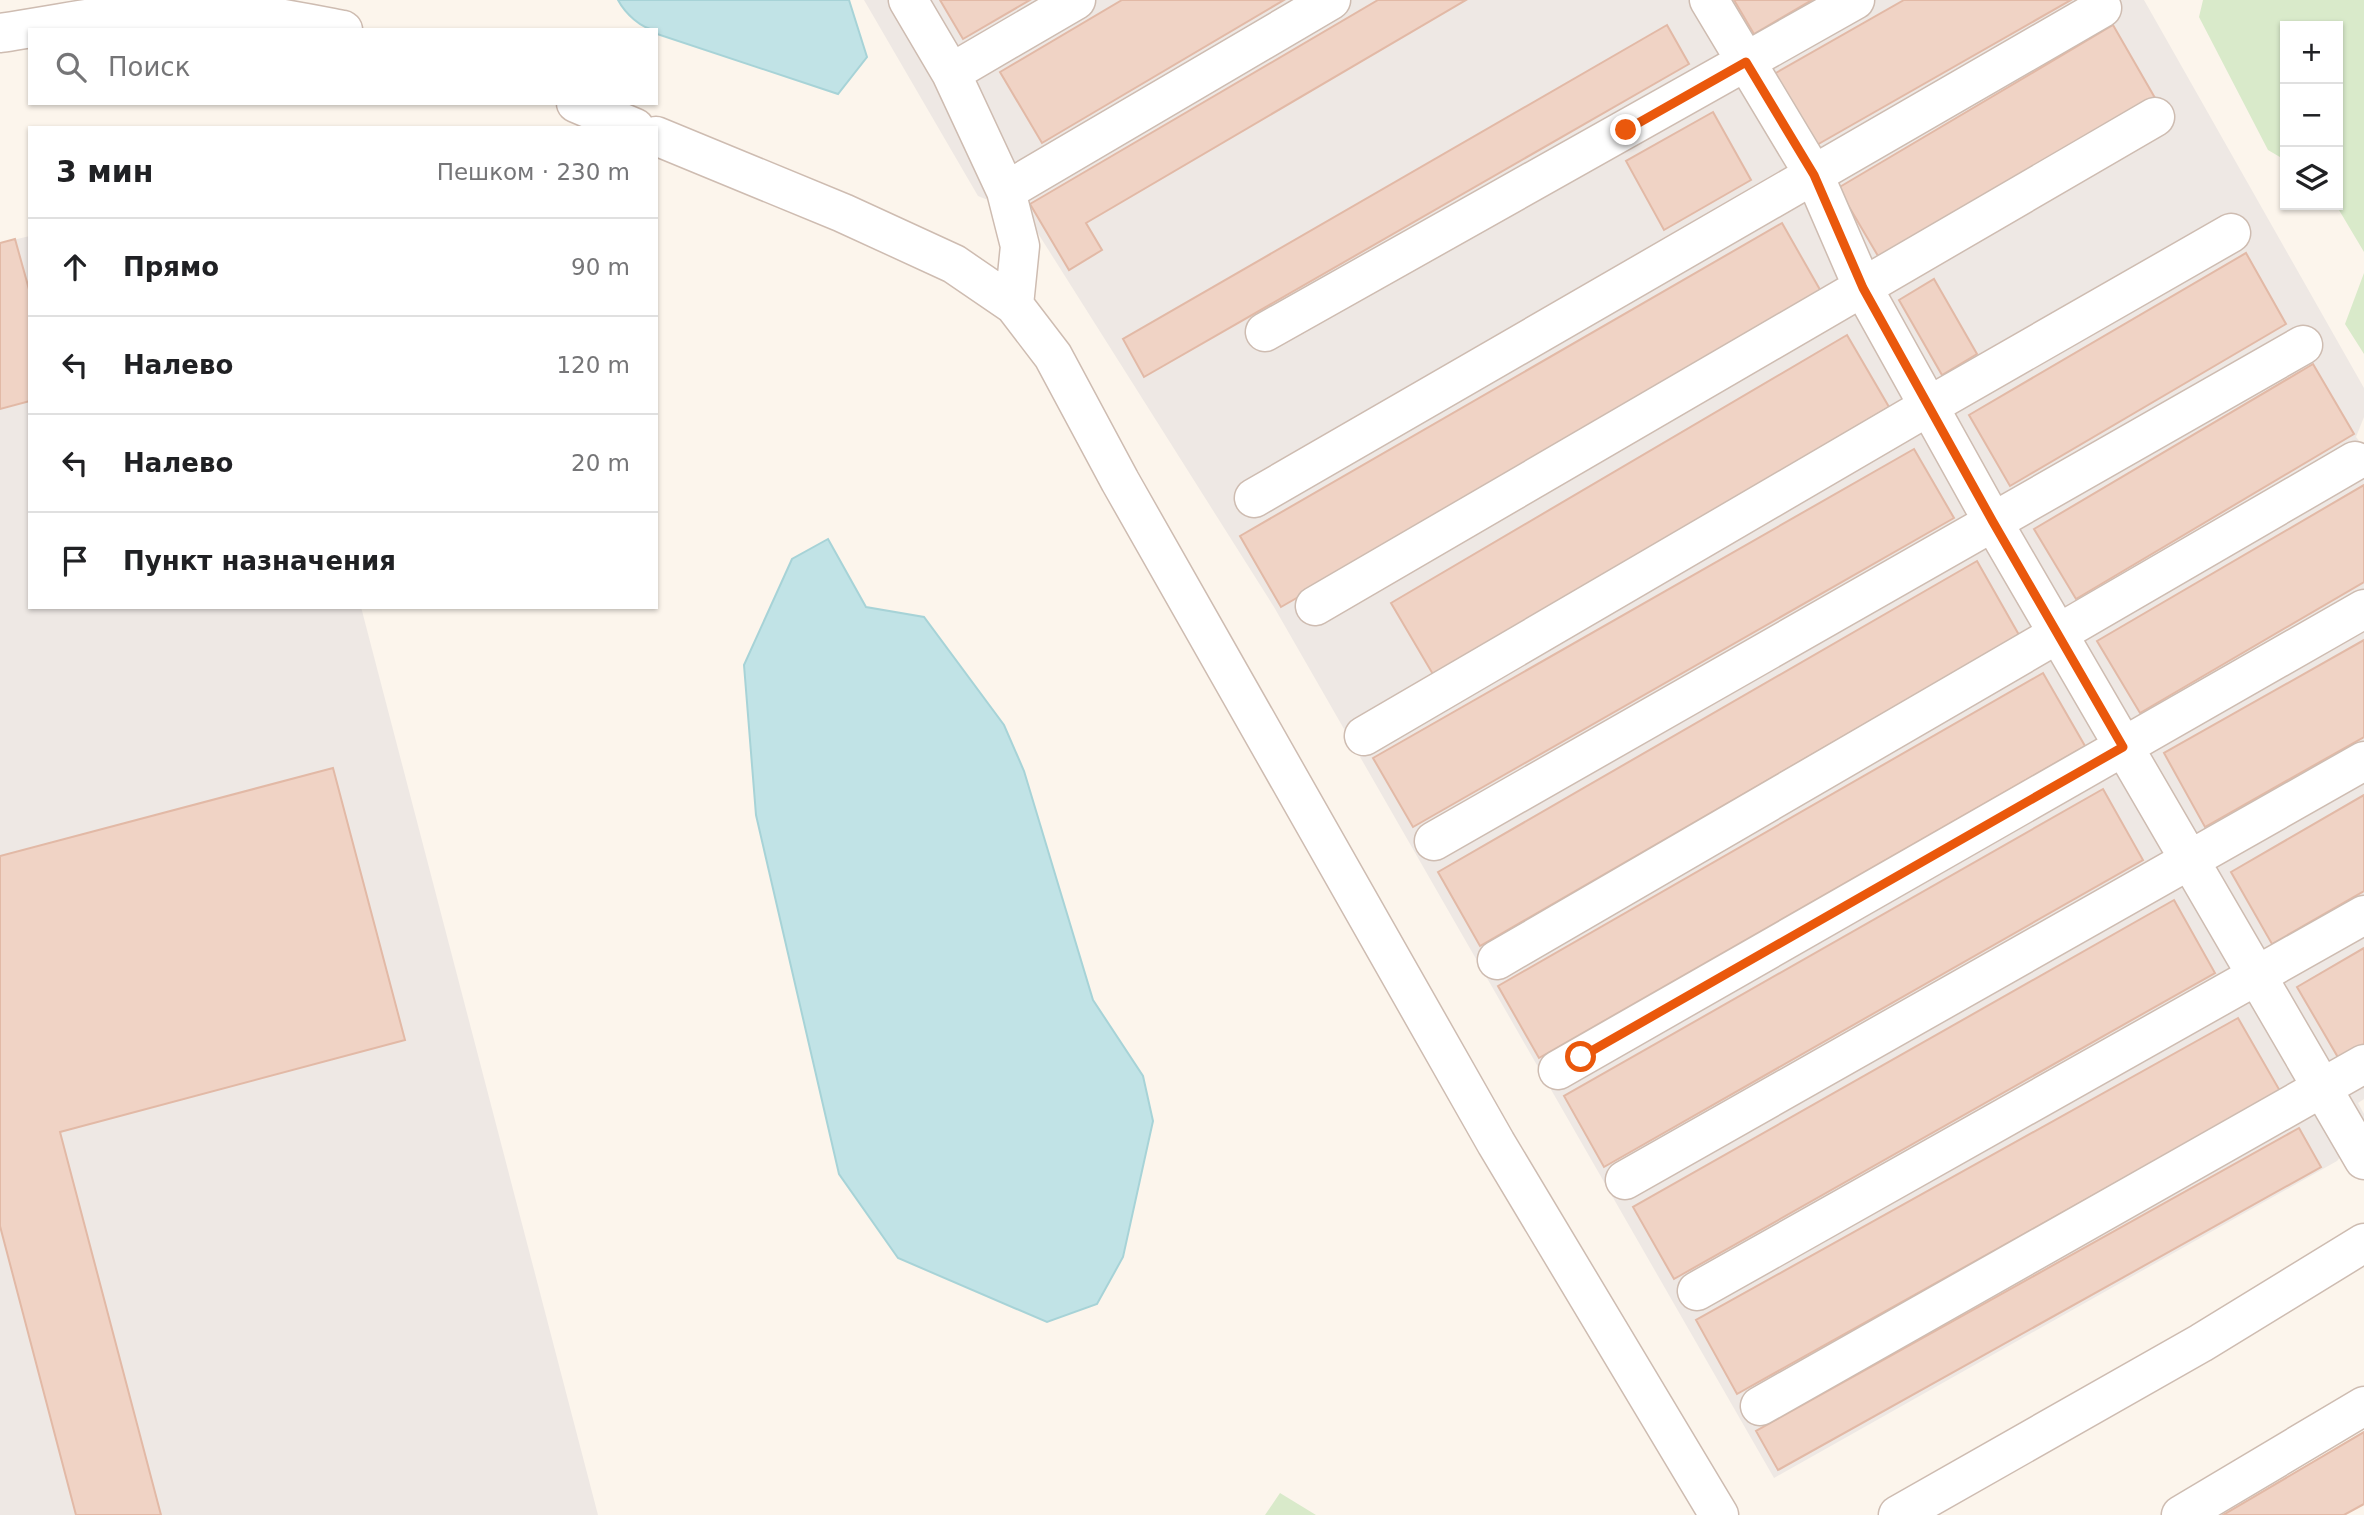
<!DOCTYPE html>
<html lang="ru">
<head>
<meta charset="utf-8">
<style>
  :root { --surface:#fff; --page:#f6f6f6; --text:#202124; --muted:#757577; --line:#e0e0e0 }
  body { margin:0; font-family:"DejaVu Sans",sans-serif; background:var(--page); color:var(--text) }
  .controls { position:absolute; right:21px; top:21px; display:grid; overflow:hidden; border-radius:0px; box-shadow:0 2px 5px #0004 }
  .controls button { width:63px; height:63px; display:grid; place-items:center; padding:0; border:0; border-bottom:2px solid var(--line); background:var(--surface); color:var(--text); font:35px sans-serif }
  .stop { position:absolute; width:21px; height:21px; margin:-16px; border:5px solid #ea580c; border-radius:50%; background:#fff }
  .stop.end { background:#ea580c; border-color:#fff; box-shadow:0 2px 7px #0008 }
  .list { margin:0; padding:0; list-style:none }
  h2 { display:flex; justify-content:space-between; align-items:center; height:91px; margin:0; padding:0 28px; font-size:30px }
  h2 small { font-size:23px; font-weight:400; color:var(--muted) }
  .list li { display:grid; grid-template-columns:46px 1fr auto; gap:21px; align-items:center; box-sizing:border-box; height:98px; padding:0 28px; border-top:2px solid var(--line) }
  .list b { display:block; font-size:26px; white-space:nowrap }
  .list em { font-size:23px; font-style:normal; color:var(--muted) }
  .icon { flex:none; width:38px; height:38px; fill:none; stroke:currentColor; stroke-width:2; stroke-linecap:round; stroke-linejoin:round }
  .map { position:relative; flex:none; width:2364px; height:1515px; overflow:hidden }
  .search { position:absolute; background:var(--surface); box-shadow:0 2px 5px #0004; left:28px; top:28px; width:630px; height:77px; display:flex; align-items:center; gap:18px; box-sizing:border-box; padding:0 24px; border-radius:0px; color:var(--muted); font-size:26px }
  .panel { position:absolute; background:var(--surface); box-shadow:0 2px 5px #0004; left:28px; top:126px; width:630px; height:483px; border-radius:0px }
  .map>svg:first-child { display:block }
  .industrial { fill:#eee8e4 }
  .green { fill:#d9eaca }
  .water { fill:#c1e3e6; stroke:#a7d3d7; stroke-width:2 }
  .building { fill:#f0d3c5; stroke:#e2b9a6; stroke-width:2 }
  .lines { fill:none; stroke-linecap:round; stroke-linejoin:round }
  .minor-casing { stroke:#cebcb1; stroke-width:41 }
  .minor { stroke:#fff; stroke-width:38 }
  .route { stroke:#ea580c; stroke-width:9 }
</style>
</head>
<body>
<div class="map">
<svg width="2364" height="1515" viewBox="0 0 2364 1515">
  <rect width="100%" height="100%" fill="#fcf5ec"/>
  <!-- industrial -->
  <path class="industrial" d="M864 0H2144L2364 388V417L2356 437 2364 447V1099L2358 1103 2364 1114V1127L2337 1161 1774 1478 1274 607 1027 216 978 196Z
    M30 236V607H361L598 1515H0V243Z"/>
  <!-- green -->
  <path class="green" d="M2203 0H2364V252L2336 205H2338V26H2285V160L2268 150 2199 17Z
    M2364 273V354L2345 324Z
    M1280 1493 1316 1515H1265Z"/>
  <!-- water -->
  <path class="water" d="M618 0H849L867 57 838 94 657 34 656 30C641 29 625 13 618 0Z
    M828 539 866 607 924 617 1004 725 1024 771 1093 1000 1143 1076 1153 1121 1123 1257 1097 1304 1047 1322 898 1258 839 1174 756 815 744 665 792 559Z"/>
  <!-- building -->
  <path class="building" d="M940 0H1030L963 39Z
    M1122 0H1284L1042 143 1000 72Z
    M1378 0H1466L1086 223 1102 250 1069 270 1030 204Z
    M1734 0H1812L1754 34Z
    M1904 0H2071L1815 146 1774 74Z
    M1667 25 1689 64 1144 377 1123 339Z
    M2113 25 2155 98 1881 261 1838 188Z
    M1713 112 1751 180 1664 230 1626 161Z
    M1782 223 1823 295 1281 607 1240 536Z
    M15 239 30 293V401L0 409V243Z
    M2246 253 2286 324 2010 486 1969 415Z
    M1934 279 1977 354 1942 375 1899 300Z
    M1847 335 1889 407 1434 676 1391 603Z
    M2313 364 2354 434 2076 599 2034 529Z
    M1914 449 1954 518 1413 827 1373 758Z
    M2364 485V582L2140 713 2097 641Z
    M1977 561 2019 635 1480 946 1438 872Z
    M2364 640V737L2205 827 2164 753Z
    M2043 673 2085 746 1539 1058 1498 986Z
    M333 768 405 1040 60 1132 161 1515H76L0 1226V856Z
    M2103 789 2143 860 1604 1167 1564 1096Z
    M2364 795V891L2272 944 2231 872Z
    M2174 900 2215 973 1674 1279 1633 1207Z
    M2364 948V1044L2339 1059 2297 987Z
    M2238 1018 2280 1091 1737 1394 1696 1320Z
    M2299 1128 2321 1167 1778 1470 1756 1431Z
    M2364 1432V1504L2344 1515H2223Z"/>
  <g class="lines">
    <!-- minor casing -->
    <g class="minor-casing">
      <path id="minor" d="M908 0 951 73 1006 191 1020 246 1014 305
        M1709 0 1814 175 1863 288 1993 522 2364 1160
        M0 33C61 24 123 10 185 9 238 9 291 20 343 30
        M951 73 1076 0
        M576 103 635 128
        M656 136 843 213 954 264 1014 305 1053 356 1120 481 1496 1143 1719 1515
        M1006 191 1331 0
        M1265 332 1855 0
        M1254 498 2102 8
        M1315 606 2155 117
        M1364 736 1929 406 2231 233
        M1434 841 2303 345
        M1497 960 2355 461
        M1558 1070 2364 609
        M1625 1180 2364 761
        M1697 1291 2364 915
        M1760 1406 2364 1064
        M1898 1515 2201 1343 2364 1243
        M2181 1515 2364 1406"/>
    </g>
    <!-- minor -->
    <use href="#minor" class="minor"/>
  </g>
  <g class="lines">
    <!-- route -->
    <path class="route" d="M1581 1057 2123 747 1993 522 1863 288 1814 175 1746 62 1626 130"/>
  </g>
</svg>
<div class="controls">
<button>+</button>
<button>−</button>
<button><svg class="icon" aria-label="layers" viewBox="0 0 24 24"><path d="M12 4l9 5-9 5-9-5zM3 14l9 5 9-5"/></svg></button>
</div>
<div class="stop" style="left:1581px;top:1057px"></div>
<div class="stop end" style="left:1626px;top:130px"></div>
<div class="search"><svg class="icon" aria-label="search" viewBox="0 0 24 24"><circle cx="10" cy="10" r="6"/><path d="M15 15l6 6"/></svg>Поиск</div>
<section class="panel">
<h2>3 мин<small>Пешком · 230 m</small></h2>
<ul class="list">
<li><svg class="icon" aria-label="ahead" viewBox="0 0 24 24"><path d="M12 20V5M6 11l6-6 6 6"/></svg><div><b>Прямо</b></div><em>90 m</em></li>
<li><svg class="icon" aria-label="left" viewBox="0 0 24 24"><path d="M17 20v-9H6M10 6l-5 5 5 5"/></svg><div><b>Налево</b></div><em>120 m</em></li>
<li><svg class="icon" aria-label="left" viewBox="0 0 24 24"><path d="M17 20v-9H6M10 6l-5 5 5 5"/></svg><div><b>Налево</b></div><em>20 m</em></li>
<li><svg class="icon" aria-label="arrive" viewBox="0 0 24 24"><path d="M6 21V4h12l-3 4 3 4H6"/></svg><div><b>Пункт назначения</b></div></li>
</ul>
</section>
</div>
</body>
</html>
